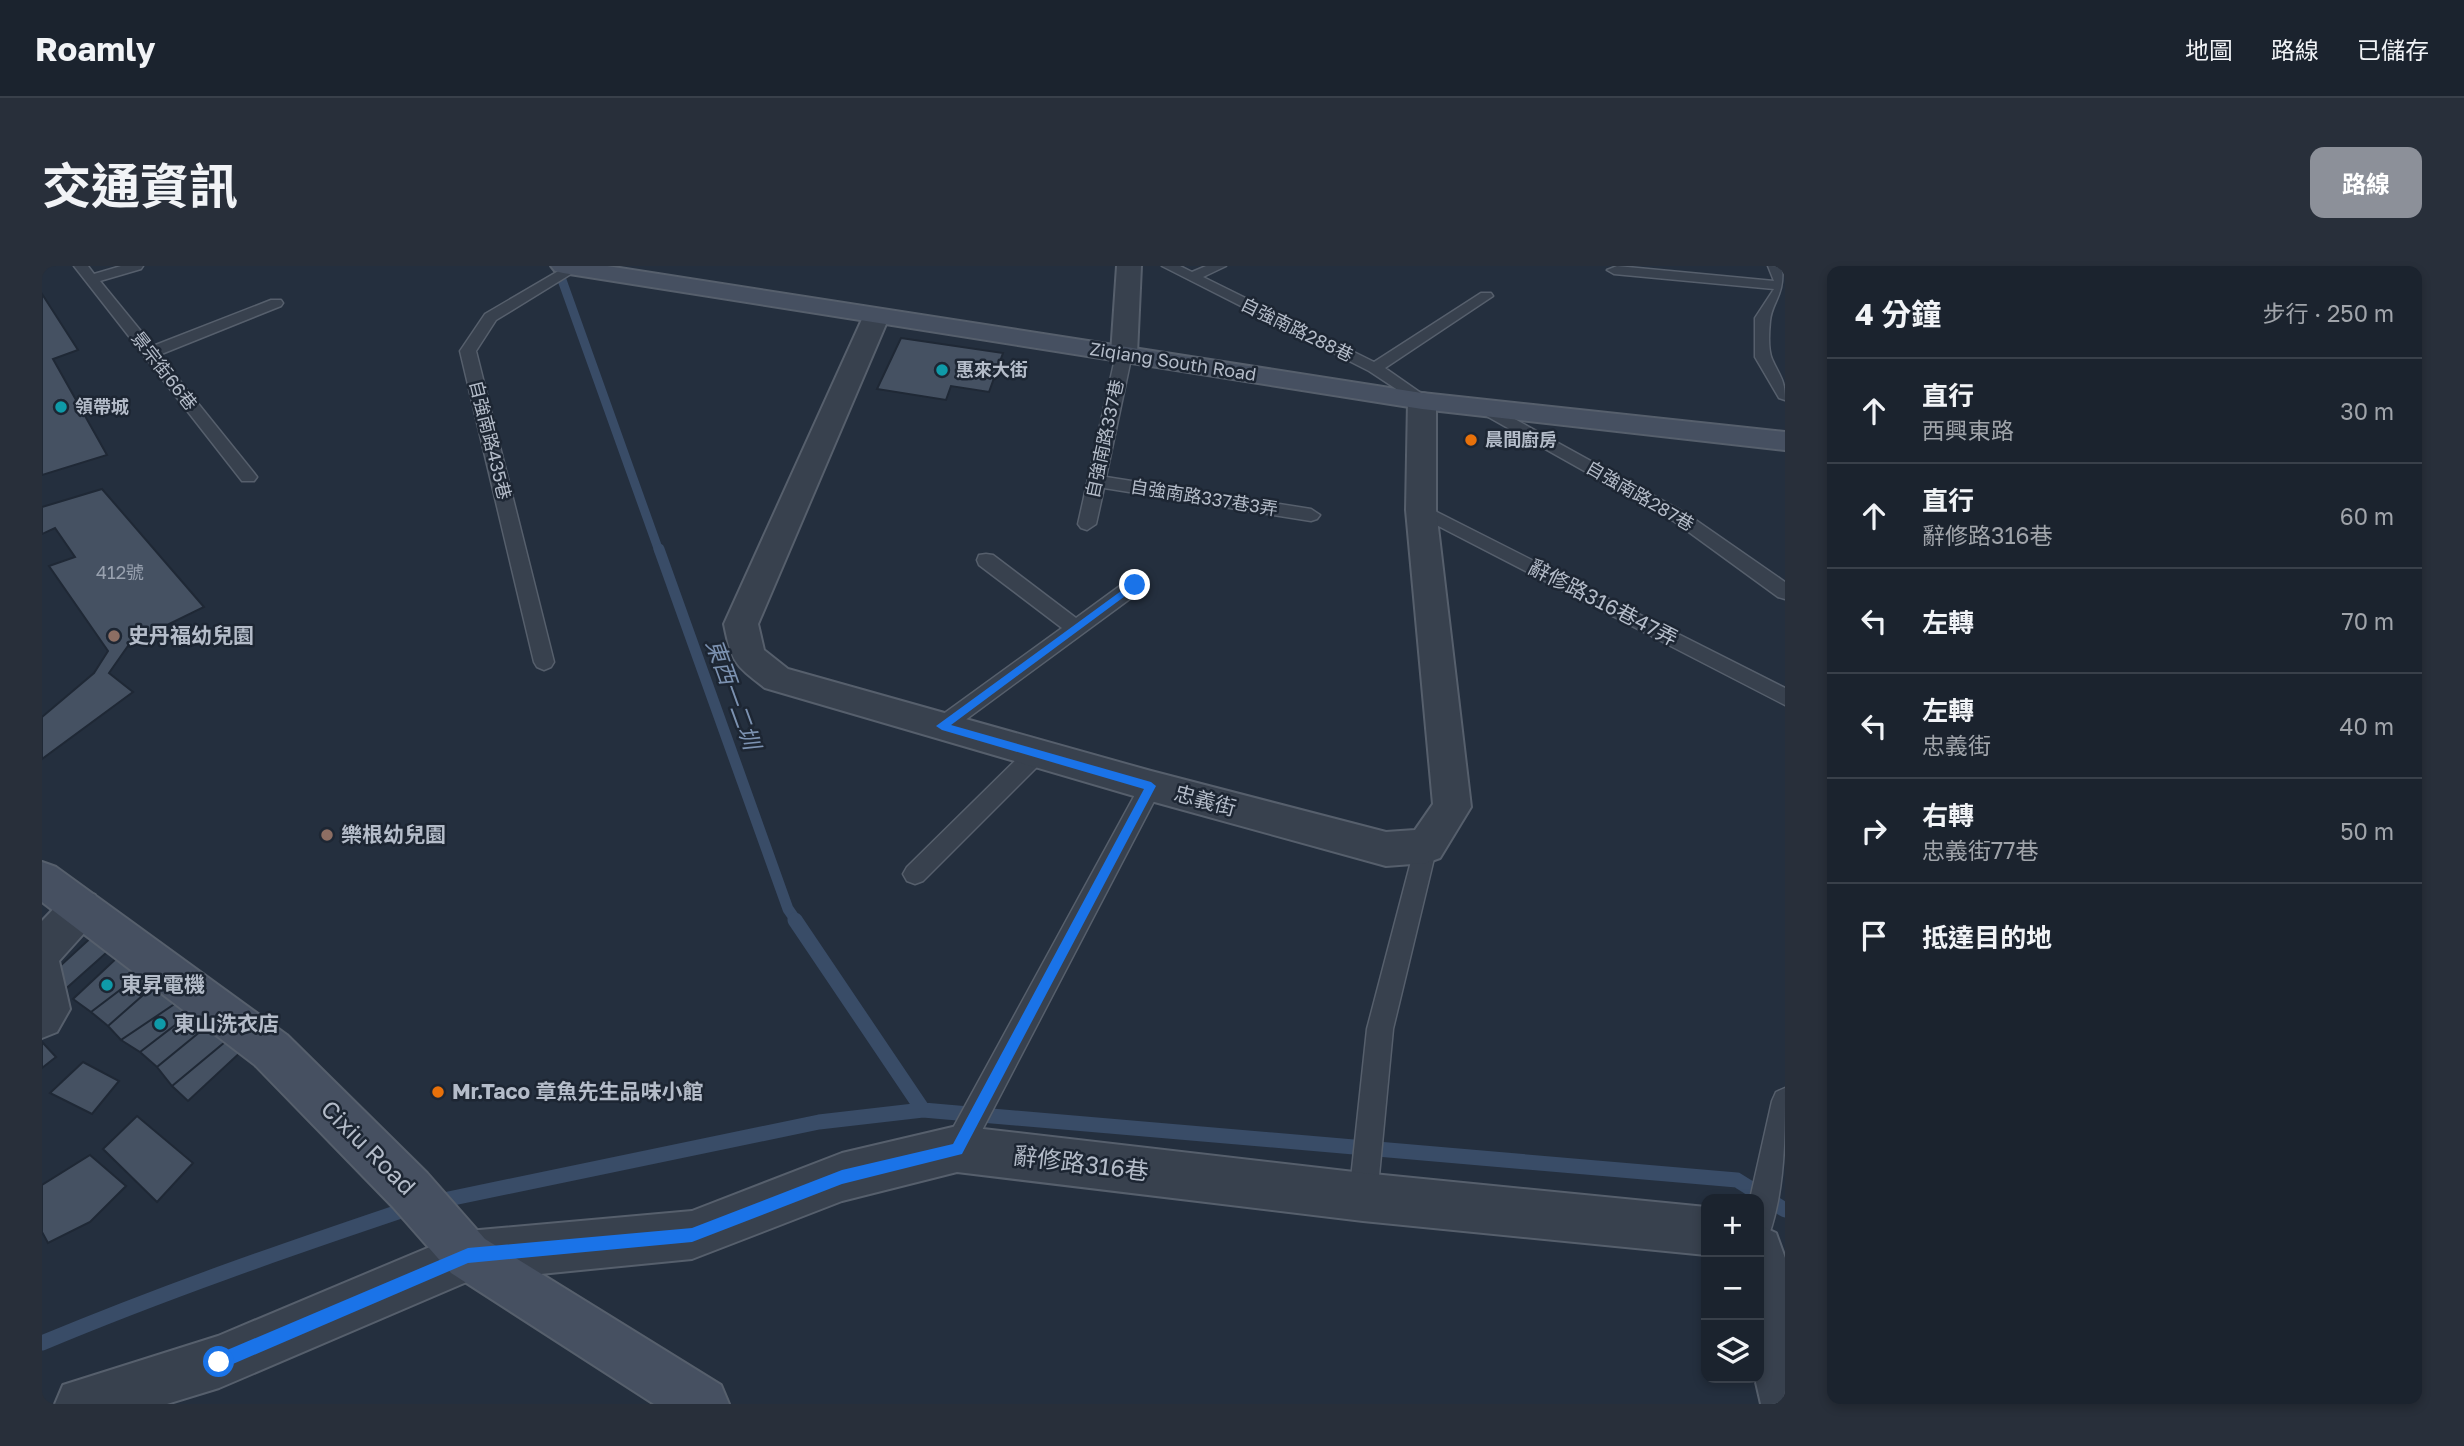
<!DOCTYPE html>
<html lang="zh-TW">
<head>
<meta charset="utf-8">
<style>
  :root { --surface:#1b232e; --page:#282f3a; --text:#f1f3f6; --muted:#a0a4aa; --line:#39404a; --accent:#8c9099 }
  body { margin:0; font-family:"Golos Text","Noto Sans TC",sans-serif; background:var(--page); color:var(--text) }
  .controls { position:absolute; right:21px; bottom:21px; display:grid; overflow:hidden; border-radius:14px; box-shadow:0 4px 10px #0003 }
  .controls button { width:63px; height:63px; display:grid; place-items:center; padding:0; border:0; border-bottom:2px solid var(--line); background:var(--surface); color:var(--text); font:35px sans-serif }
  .stop { position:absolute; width:21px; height:21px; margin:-16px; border:5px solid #1a73e8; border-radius:50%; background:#fff }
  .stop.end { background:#1a73e8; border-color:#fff; box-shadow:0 2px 7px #0008 }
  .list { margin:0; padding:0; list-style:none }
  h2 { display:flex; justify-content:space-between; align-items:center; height:91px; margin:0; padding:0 28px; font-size:30px }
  h2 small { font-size:23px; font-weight:400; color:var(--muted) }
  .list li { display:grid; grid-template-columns:46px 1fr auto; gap:21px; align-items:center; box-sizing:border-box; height:105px; padding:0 28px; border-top:2px solid var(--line) }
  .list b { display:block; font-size:26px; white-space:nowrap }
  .list p { margin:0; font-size:23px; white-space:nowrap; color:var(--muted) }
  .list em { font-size:23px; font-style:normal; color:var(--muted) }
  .icon { flex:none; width:38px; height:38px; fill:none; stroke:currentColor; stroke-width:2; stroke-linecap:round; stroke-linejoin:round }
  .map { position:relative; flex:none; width:1743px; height:1138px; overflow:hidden; border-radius:14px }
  header { display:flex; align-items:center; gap:42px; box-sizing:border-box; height:98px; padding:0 35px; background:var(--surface); border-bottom:2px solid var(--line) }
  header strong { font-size:33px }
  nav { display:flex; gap:38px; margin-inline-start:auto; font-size:24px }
  .intro { display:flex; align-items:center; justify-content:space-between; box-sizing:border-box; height:168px; padding:0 42px }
  h1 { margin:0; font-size:49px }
  .button { padding:18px 32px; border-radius:14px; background:var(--accent); color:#fff; font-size:24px; font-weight:700 }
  main { display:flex; gap:42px; padding:0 42px }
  aside { flex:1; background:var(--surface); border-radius:14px; box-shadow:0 4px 10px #0003 }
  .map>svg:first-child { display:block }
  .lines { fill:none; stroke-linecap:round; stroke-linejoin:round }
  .stream-far2 { stroke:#394c67; stroke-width:9 }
  .stream-far1 { stroke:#394c67; stroke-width:11 }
  .stream { stroke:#394c67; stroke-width:15 }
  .building { fill:#455162; stroke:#1f2835; stroke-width:2 }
  .lane-casing { stroke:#565f6c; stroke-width:3 }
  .street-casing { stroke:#565f6c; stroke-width:4 }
  .secondary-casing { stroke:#565f6c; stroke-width:4 }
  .lane { fill:#38414e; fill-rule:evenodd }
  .street { fill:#38414e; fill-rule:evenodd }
  .secondary { fill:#465061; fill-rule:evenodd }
  .route { fill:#1a73e8 }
  .culture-dot { fill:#0f9aa8; stroke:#1d2633; stroke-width:2.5 }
  .food-dot { fill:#e8710a; stroke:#1d2633; stroke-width:2.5 }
  .education-dot { fill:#8d6e63; stroke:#1d2633; stroke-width:2.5 }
  .labels { text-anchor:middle; stroke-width:5; stroke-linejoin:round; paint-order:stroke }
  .far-street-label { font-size:18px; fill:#b4bcc9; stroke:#1d2633 }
  .far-poi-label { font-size:18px; font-weight:bold; fill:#b4bcc9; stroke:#1d2633; text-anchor:start }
  .number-label { font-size:18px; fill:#98a1af }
  .street-label { font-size:21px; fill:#b4bcc9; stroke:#1d2633 }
  .poi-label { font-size:21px; font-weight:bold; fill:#b4bcc9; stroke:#1d2633; text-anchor:start }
  .water-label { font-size:23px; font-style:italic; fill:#7c92b1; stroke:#1d2633 }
  .near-street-label { font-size:24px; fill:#b4bcc9; stroke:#1d2633 }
</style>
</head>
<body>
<header>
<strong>Roamly</strong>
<nav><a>地圖</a><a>路線</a><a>已儲存</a></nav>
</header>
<div class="intro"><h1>交通資訊</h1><a class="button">路線</a></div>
<main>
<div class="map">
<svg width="1743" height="1138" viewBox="0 0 1743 1138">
  <rect width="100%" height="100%" fill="#242f3e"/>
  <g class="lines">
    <!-- stream-far2 -->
    <path class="stream-far2" d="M515 0 617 285"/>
    <!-- stream-far1 -->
    <path class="stream-far1" d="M617 283 746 643 755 656"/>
    <!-- stream -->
    <path class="stream" d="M753 654 881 844
      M392 936 777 856 881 844 1695 914 1743 944
      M0 1077C122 1026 246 983 371 941"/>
  </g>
  <!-- building -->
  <path class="building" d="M0 28 36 84 11 93 65 189 0 209Z
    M859 72 961 87 947 126 909 120 904 134 835 123Z
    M60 223 162 341 88 377 67 407 91 426 0 493V451L52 407 66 385 7 300 33 291 13 262 0 268V241Z
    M54 667 73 679 10 735 5 712Z
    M79 688 103 705 49 746 31 733Z
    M103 705 117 715 66 760 49 746Z
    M117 715 140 733 79 774 66 760Z
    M140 733 154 743 98 786 79 774Z
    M154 743 170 756 115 801 98 786Z
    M170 756 189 771 130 820 115 801Z
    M189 771 202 783 146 835 130 820Z
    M0 776 14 791 0 802Z
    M41 796 77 815 50 848 8 827Z
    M95 850 151 897 115 936 61 883Z
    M48 889 84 920 48 956 6 977 0 966V919Z"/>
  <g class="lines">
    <!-- lane casing -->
    <g class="lane-casing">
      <path id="lane" d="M32 0H46L52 8 79 0H101L99 3 58 15 111 80 229 34H239L241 37 239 40 117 89 212 207 215 211 212 215H200Z
        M525 0H535L537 3 454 54 434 85 512 396 509 401 502 404 495 401 492 396 418 85 443 48Z
        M1120 0H1138L1150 6 1164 0H1184L1161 11 1332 96 1439 27H1449L1451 30 1343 102 1386 132 1388 135 1380 140 1327 105Z
        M1575 0 1732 15 1726 0H1740C1743 30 1730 35 1728 55 1727 65 1726 84 1730 93 1738 111 1743 113 1743 134L1737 132 1713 91V52L1732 23 1572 8 1565 4Z
        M1082 83 1090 88 1064 211 1269 243 1278 249 1275 253 1269 255 1062 222 1054 258 1045 264 1039 262 1036 258 1074 88Z
        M1447 139 1645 248 1743 316V333L1736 331 1633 256 1441 148 1439 144 1441 140Z
        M1379 238 1743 422V439L1373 248 1370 244 1373 240Z
        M944 288 951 289 1034 352 1086 314H1100L1102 319 1100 324 907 466 900 468 893 466 889 460 893 454 1020 362 937 299 935 294 937 289Z
        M995 478 1003 481 1006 487 1003 493 881 615 873 618 865 615 861 608 865 601 987 481Z
        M1109 511 1117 514 1120 520 925 893 915 897 905 893 901 883 905 873 1101 514Z
        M1384 570 1392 573 1395 580 1351 763 1335 931 1331 941 1321 945 1311 941 1307 931 1325 763 1373 580 1376 573Z
        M1743 822C1743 871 1743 923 1727 969L1717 973V933H1708L1730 835 1734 826Z"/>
    </g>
    <!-- street casing -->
    <g class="street-casing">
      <path id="street" d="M1075 0H1099L1095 88 1091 94 1082 96 1073 94 1069 88Z
        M834 43 843 46 847 51 716 358 722 384 746 403 1109 505 1344 566 1373 564 1391 538 1364 244 1366 135 1370 129 1380 127 1390 129 1394 135V244L1429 541 1398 592 1384 597 1344 600 1109 535 723 422C692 398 690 397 682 358L821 51 825 46Z
        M39 624 53 629 59 642 53 655 17 695 28 743 15 766 0 772V655L25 629Z
        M915 860 1321 907 1664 941V989L1321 955 915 906 800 935 650 993 427 1015 177 1122 125 1138H13L21 1119 176 1070 426 965 650 945 800 887Z
        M1717 959 1734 967 1743 992V1138H1719L1713 1112H1717Z"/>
    </g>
    <!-- secondary casing -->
    <g class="secondary-casing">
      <path id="secondary" d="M509 0H565L1380 127 1743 166V184L1380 143 521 7 513 5Z
        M0 596 14 601 245 769 385 907 443 973 679 1119 687 1138H612L409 1007 351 941 213 799 0 636Z"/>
    </g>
    <!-- lane -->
    <use href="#lane" class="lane"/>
    <!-- street -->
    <use href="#street" class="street"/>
    <!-- secondary -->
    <use href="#secondary" class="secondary"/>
  </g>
  <!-- route -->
  <path class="route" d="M1090 317 1098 319 909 459 1109 516 1114 520 920 888 800 918 650 976 426 997 177 1104 171 1101 169 1096 171 1090 426 982 650 962 800 904 911 878 1102 523 900 464 894 460Z"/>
  <!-- markers -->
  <g class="culture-dot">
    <circle cx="900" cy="104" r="7"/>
    <circle cx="19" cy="141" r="7"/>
    <circle cx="65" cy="719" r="7"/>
    <circle cx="118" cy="758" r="7"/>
  </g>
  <g class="food-dot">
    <circle cx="1429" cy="174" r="7"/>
    <circle cx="396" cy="826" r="7"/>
  </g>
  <g class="education-dot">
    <circle cx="72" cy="370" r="7"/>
    <circle cx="285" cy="569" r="7"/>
  </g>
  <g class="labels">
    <!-- far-street labels -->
    <g class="far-street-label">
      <text transform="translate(1255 64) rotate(26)" y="6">自強南路288巷</text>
      <text transform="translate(1131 96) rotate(9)" y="6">Ziqiang South Road</text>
      <text transform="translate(122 105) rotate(52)" y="6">景宗街66巷</text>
      <text transform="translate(1063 173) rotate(-78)" y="6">自強南路337巷</text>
      <text transform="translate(448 174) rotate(76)" y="6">自強南路435巷</text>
      <text transform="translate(1598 230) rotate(30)" y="6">自強南路287巷</text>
      <text transform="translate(1162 232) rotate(9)" y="6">自強南路337巷3弄</text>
    </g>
    <!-- far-poi labels -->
    <g class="far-poi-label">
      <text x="914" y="110">惠來大街</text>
      <text x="33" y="147">領帶城</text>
      <text x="1443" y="180">晨間廚房</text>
    </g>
    <!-- number labels -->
    <g class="number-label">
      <text x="78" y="313">412號</text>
    </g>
    <!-- street labels -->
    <g class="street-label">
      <text transform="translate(1561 337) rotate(27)" y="7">辭修路316巷47弄</text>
      <text transform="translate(1163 535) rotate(15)" y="7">忠義街</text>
    </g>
    <!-- poi labels -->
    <g class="poi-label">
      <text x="86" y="377">史丹福幼兒園</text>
      <text x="299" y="576">樂根幼兒園</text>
      <text x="79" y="726">東昇電機</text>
      <text x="132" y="765">東山洗衣店</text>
      <text x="410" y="833">Mr.Taco 章魚先生品味小館</text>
    </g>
    <!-- water labels -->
    <g class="water-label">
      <text transform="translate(691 428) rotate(70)" y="8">東西一二圳</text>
    </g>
    <!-- near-street labels -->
    <g class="near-street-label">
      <text transform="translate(326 882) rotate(45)" y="8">Cixiu Road</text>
      <text transform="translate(1039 898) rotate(7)" y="8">辭修路316巷</text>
    </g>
  </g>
</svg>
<div class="controls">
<button>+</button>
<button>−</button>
<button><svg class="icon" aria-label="layers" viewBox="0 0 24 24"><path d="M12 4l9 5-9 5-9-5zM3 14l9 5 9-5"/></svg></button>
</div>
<div class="stop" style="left:177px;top:1096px"></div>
<div class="stop end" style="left:1093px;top:319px"></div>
</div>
<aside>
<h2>4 分鐘<small>步行 · 250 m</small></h2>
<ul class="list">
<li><svg class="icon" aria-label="ahead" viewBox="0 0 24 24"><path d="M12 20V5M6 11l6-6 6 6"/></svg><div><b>直行</b><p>西興東路</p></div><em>30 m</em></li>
<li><svg class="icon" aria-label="ahead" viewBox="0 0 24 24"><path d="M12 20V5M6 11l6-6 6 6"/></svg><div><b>直行</b><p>辭修路316巷</p></div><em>60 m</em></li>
<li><svg class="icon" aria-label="left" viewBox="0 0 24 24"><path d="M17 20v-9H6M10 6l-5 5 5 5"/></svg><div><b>左轉</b></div><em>70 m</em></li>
<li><svg class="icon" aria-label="left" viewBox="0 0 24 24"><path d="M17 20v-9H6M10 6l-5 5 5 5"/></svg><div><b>左轉</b><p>忠義街</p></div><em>40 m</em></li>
<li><svg class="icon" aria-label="right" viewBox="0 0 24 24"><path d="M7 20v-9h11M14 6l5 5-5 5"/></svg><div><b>右轉</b><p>忠義街77巷</p></div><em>50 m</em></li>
<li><svg class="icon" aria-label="arrive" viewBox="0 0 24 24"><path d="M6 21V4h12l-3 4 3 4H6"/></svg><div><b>抵達目的地</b></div></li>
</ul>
</aside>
</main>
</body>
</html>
